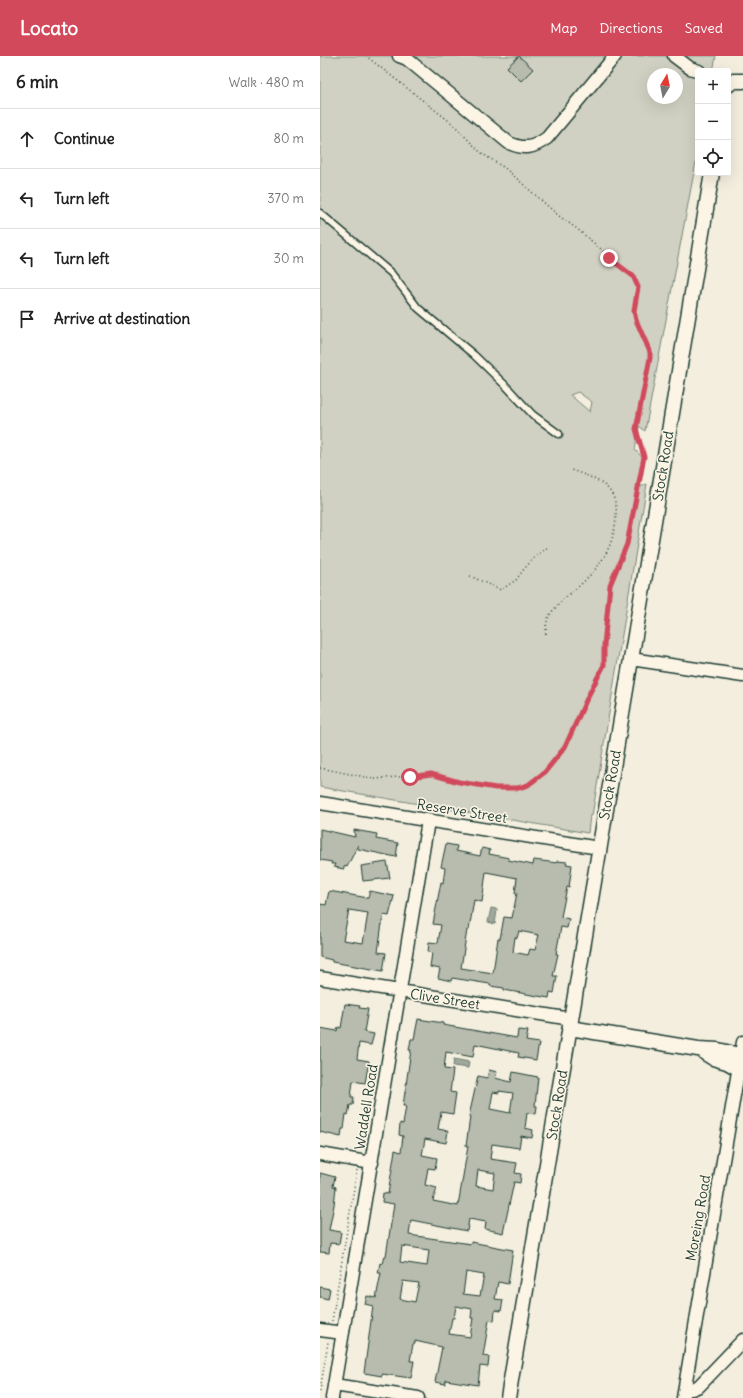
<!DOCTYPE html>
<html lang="en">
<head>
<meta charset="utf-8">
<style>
  :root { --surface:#fff; --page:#f6f6f6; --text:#222; --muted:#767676; --line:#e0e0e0; --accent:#d1495b }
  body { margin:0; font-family:Delius,sans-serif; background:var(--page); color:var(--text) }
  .controls { position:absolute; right:12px; top:12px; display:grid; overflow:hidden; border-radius:4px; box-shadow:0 4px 16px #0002 }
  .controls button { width:36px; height:36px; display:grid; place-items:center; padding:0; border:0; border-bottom:1px solid var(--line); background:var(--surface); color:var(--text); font:20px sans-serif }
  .compass { position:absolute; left:327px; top:12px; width:36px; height:36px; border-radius:50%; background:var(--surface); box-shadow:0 4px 16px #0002; rotate:10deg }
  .stop { position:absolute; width:12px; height:12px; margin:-9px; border:3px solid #d1495b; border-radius:50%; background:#fff }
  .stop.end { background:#d1495b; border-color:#fff; box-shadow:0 1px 4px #0008 }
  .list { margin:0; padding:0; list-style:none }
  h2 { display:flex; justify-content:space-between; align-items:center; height:52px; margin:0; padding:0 16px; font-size:17px }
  h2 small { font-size:13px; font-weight:400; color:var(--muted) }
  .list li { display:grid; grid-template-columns:26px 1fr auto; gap:12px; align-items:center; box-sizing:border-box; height:60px; padding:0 16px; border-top:1px solid var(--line) }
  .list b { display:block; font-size:15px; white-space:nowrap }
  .list em { font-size:13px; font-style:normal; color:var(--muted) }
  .icon { flex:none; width:22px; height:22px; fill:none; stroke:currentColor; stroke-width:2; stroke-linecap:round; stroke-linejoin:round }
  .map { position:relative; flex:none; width:423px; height:1342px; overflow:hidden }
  header { display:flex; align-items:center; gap:24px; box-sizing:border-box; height:56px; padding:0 20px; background:var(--accent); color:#fff }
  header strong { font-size:19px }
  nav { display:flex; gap:22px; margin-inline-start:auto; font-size:14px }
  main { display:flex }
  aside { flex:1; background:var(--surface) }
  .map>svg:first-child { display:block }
  .green { fill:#d0d1c2; stroke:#78877b; fill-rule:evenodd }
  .water { fill:#a0a89b; stroke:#6c7d72 }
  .building { fill:#b8bcae; stroke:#1f3d34; fill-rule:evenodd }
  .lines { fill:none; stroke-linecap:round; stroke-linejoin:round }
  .service-casing { stroke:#1f3d34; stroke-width:9 }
  .minor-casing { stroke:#1f3d34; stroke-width:15 }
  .tertiary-casing { stroke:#1f3d34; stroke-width:17 }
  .path { stroke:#1f3d34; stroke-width:1.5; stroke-dasharray:1 3; stroke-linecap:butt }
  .service { stroke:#fcf5e5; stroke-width:6 }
  .minor { stroke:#fcf5e5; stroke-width:12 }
  .tertiary { stroke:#fcf5e5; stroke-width:14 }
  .route { stroke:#d1495b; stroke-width:5 }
  .labels { text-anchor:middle; stroke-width:3; stroke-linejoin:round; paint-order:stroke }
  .street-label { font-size:14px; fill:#1f3d34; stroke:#fcf5e5 }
</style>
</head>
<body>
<header>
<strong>Locato</strong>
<nav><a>Map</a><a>Directions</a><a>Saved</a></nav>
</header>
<main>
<aside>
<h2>6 min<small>Walk · 480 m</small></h2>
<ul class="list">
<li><svg class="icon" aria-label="ahead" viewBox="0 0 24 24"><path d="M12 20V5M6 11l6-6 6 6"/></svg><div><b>Continue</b></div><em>80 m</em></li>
<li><svg class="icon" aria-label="left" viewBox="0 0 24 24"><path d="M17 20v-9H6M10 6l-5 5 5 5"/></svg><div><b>Turn left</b></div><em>370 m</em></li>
<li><svg class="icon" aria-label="left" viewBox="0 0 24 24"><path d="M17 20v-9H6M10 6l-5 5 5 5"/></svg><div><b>Turn left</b></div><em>30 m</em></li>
<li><svg class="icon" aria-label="arrive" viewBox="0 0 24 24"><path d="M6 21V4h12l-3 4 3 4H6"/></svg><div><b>Arrive at destination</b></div></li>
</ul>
</aside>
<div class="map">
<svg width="423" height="1342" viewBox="0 0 423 1342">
  <rect width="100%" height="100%" fill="#f3eede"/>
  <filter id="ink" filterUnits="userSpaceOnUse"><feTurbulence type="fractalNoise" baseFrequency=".025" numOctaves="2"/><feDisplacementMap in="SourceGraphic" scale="8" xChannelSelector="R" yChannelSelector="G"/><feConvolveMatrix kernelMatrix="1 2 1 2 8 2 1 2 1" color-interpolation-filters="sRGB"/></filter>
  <g filter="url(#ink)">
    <!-- green -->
    <path class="green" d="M0 0H396L393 15H378V95L325 375 319 370 315 394 324 403 320 431 327 428 272 760 270 759 268 777 0 731ZM333 18H357V42H333ZM258 336 272 346 270 356 250 339Z"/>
    <!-- water -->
    <path class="water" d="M171 852 176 853 177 854 175 868 168 866Z
      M134 1003 149 1006 148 1012 133 1010Z"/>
    <!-- building -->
    <path class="building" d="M199 0 213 13 201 25 187 11Z
      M0 773 35 781 34 774 57 778 56 783 78 787 76 801 38 793V789L27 811 24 810V813L14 811 15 808H11L12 806 0 804Z
      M126 788 137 790 136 795 160 800 162 792 170 794 169 798 189 802 188 804 213 809 214 804 237 807V805L247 806 246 808 252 809 249 831H247L241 861 249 863 247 872 241 871 236 898H238L233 920H237L234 937 230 936 229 942 184 934V932L170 930V928L132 922 131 925 118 922 120 913 110 911 112 897 108 896 109 886 118 887 121 869 113 868 121 826 123 827 125 812 121 811ZM166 816 197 822 195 837H197L192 862 184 861 180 883 178 882 173 917 141 912 147 874H149L154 844 162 846ZM199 875 219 879 215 894 210 893 208 899 193 896 195 881 197 882Z
      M67 806 70 822 43 825 41 810Z
      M9 835 48 842 50 835 74 840 69 860 63 859 58 896 66 897 63 915 12 906V904L0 901V848L6 849ZM29 854 48 857 43 887 23 884Z
      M25 948 40 950 39 952 48 953 44 976 54 978 51 989 39 987 37 1003 49 1005 45 1027 33 1025 31 1041H34L33 1049H30L28 1059 26 1058 24 1073H22L21 1081 0 1076V972L17 975 18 971 21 972Z
      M98 963 123 967V969L197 982 198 974 208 975 206 985 219 987 216 1004 198 1001 199 997 155 988 153 1001 126 996 124 1013 133 1014 130 1036 136 1037 133 1058 121 1056 118 1073 128 1075 126 1087 105 1083 102 1099 117 1102 115 1113 108 1112 105 1129 117 1132 113 1145 138 1150 148 1090H146L150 1061 149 1060 158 1020 167 1022 169 1014 177 1016 175 1022 191 1026 193 1016 218 1021 215 1050H217L216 1058 207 1057 205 1072 213 1074 212 1082 201 1080 199 1092 172 1088 170 1103 197 1107 195 1117 201 1118 200 1127 194 1126 183 1177 165 1173 166 1166 149 1163 147 1175 91 1164 89 1179 151 1188V1186L193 1194 188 1228 178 1226 175 1243 183 1244 181 1255 175 1254 174 1265 169 1264 163 1300 169 1301 168 1311 160 1310 158 1329 126 1324 125 1328 115 1326 122 1291 95 1285V1288H93L90 1305H94L91 1322 62 1318V1320L44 1317 53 1250 45 1248 47 1240 56 1242 61 1217H58L60 1207 62 1208 64 1200H66L74 1148 62 1146 63 1137 68 1138 75 1094 81 1096 83 1080 79 1079 80 1067 83 1068 86 1050H83L91 994H89L91 983H94ZM179 1035 193 1037 190 1057 170 1053 173 1036 179 1037ZM158 1114 175 1117 173 1133 156 1130ZM82 1190 109 1194 107 1210 80 1206ZM146 1216 164 1219 160 1240 143 1238ZM83 1225 99 1227 95 1246 80 1243ZM136 1250 152 1253 151 1262H153L150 1281 129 1278 132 1262H134Z
      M0 1117 15 1121 13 1130 16 1131 14 1149 9 1174 21 1176 19 1188 10 1187 9 1197 0 1196Z
      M0 1231 10 1233 8 1243 0 1241Z"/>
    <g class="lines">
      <!-- service casing -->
      <g class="service-casing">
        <path id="service" d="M0 157 71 217 98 252 154 299 186 330 213 359 239 378"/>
      </g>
      <!-- minor casing -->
      <g class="minor-casing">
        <path id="minor" d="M79 0 87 3 189 87C205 94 213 92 227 82L295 0
          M354 0 370 12 379 15
          M311 603 423 620
          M0 747 279 792
          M0 922 251 963
          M0 1098 52 1107
          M0 1274 23 1277
          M14 1329 98 1342
          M365 1333H372L379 1330 423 1284
          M12 1342 108 765
          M363 1342 423 986"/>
      </g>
      <!-- tertiary casing -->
      <g class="tertiary-casing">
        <path id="tertiary" d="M408 29 413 25H423
          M250 972 378 993 398 994 423 1000
          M385 997 393 1002 407 1006 423 1015
          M188 1342 392 117"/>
      </g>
      <!-- path -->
      <path class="path" d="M150 520 181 534 196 524 204 513 216 500 228 491
        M226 578C226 573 226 567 228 563 229 558 235 552 239 548 245 541 252 536 259 530 281 510 293 492 296 462 299 430 277 423 251 414
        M0 712 55 723 111 718 139 726 176 732H198L208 729 225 716 245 691 268 640 284 609V589L290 529 307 488 324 401 316 373 330 302V296L316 264 314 255 319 231 313 220 289 202 281 193 256 172 239 160 186 113 160 96 133 68 46 0
        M12 1265 37 1114
        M0 1335 8 1286"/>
      <!-- service -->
      <use href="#service" class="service"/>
      <!-- minor -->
      <use href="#minor" class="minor"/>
      <!-- tertiary -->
      <use href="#tertiary" class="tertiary"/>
    </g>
  </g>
  <g class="lines" filter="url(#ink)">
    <!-- route -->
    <path class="route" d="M90 721 111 718 139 726 176 732H198L208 729 225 716 245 691 268 640 284 609V589L290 529 307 488 324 401 316 373 330 302V296L316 264 314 255 318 231 313 220 289 202"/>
  </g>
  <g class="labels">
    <!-- street labels -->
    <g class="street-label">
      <text transform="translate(343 410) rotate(-81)" y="5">Stock Road</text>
      <text transform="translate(290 729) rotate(-80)" y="5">Stock Road</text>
      <text transform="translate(142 755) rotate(9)" y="5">Reserve Street</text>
      <text transform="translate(125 943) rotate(9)" y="5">Clive Street</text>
      <text transform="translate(237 1049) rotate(-81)" y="5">Stock Road</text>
      <text transform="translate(46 1051) rotate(-81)" y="5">Waddell Road</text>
      <text transform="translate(378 1162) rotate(-80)" y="5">Moreing Road</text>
    </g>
  </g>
</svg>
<div class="controls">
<button>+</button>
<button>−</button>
<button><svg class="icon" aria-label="locate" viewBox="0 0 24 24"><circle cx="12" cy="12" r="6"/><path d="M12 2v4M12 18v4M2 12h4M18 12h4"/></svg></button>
</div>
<svg class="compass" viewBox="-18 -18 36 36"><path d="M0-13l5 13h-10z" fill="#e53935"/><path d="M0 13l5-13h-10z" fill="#767676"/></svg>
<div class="stop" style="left:90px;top:721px"></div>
<div class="stop end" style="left:289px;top:202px"></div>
</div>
</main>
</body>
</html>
